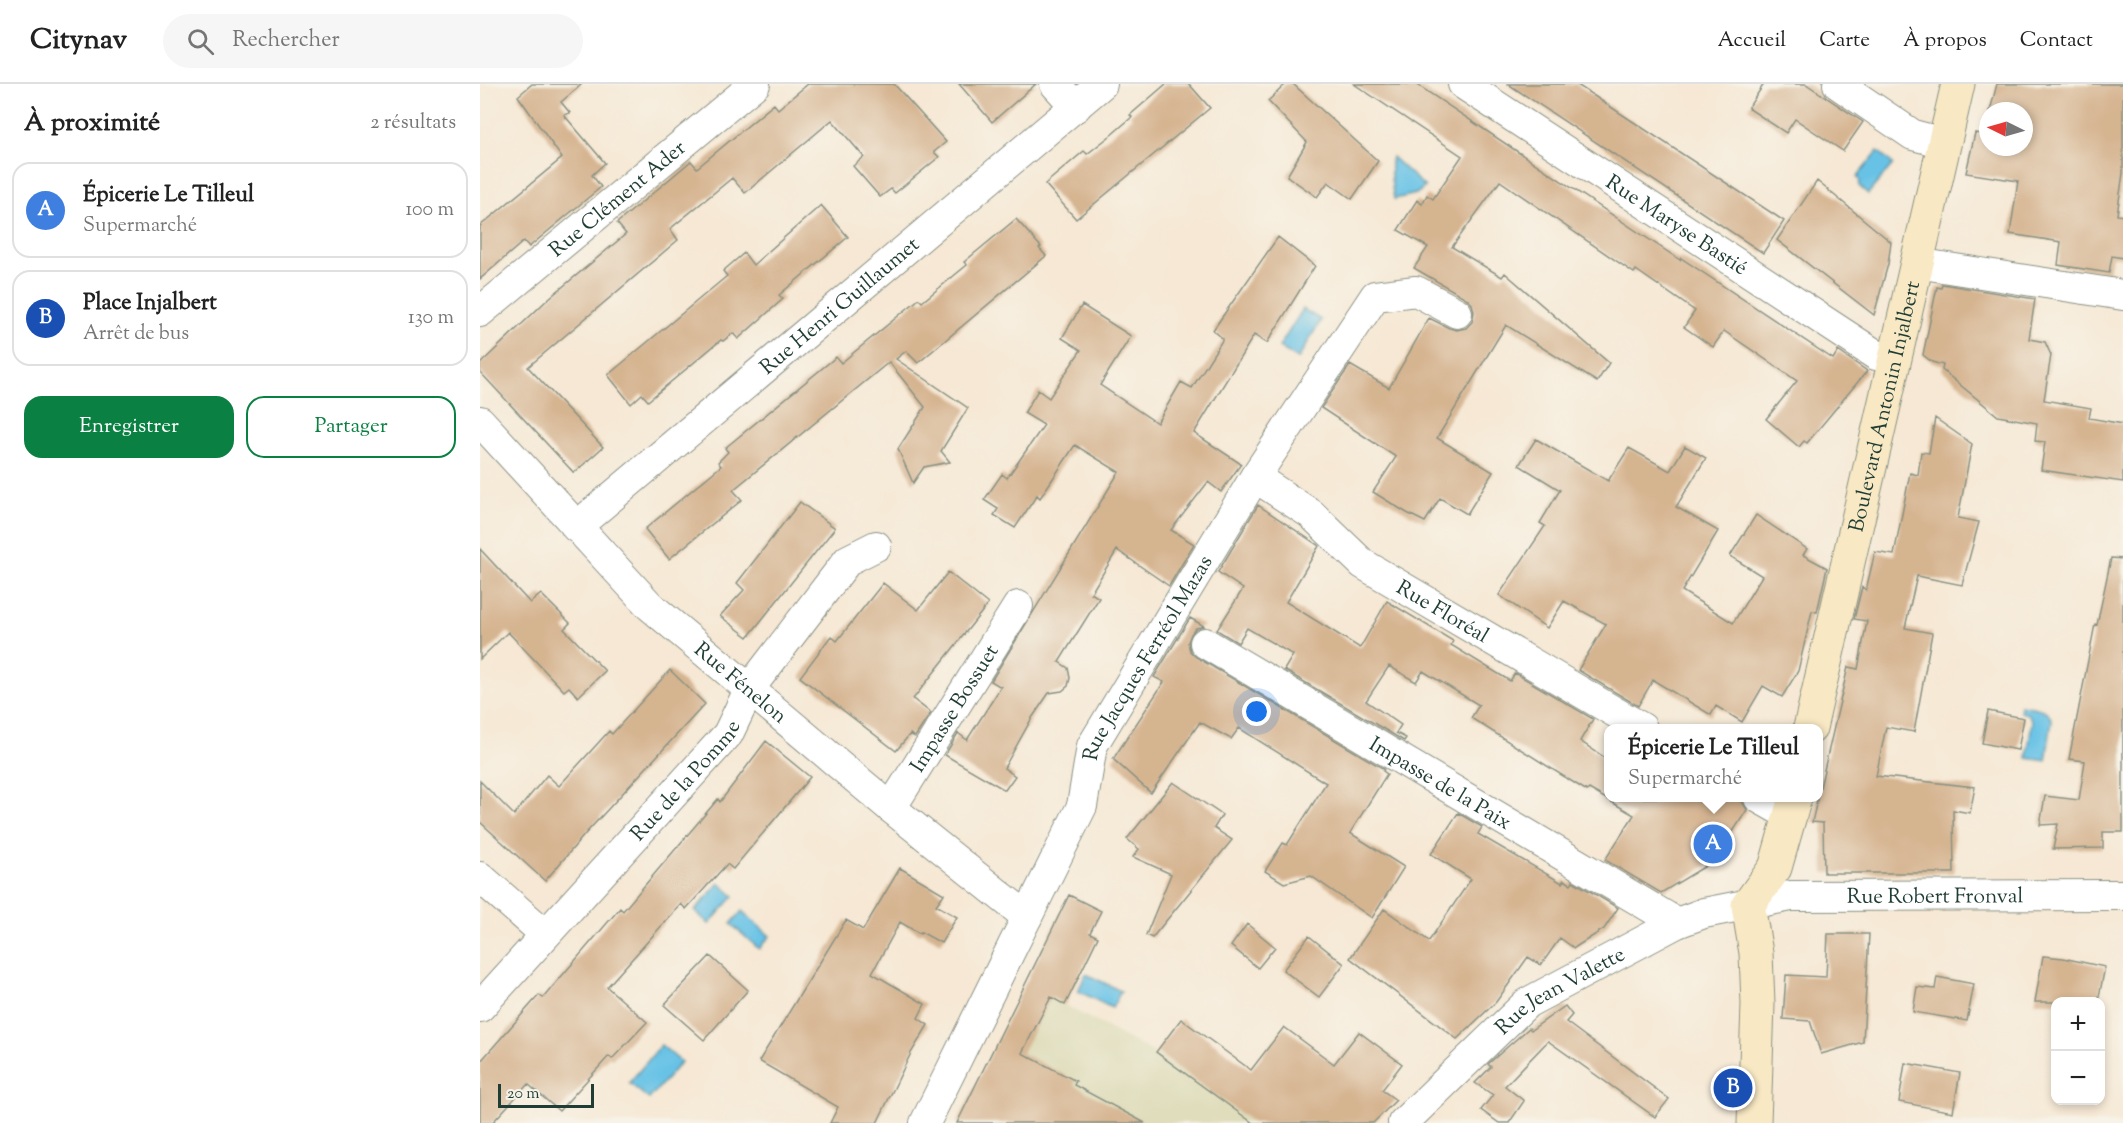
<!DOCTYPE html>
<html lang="fr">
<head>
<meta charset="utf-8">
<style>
  :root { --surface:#fff; --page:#f6f6f6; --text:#222; --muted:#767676; --line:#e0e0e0; --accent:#0b8043 }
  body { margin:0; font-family:"Sorts Mill Goudy",serif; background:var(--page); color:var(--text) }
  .controls { position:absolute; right:18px; bottom:18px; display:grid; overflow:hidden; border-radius:12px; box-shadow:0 3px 9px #0003 }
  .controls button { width:54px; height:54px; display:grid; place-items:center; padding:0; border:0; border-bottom:2px solid var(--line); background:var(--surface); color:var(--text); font:30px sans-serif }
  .compass { position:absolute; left:1499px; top:18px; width:54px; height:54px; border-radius:50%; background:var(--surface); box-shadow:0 3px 9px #0003; rotate:275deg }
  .scale { position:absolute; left:18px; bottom:15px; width:96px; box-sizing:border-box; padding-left:6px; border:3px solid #1f3d34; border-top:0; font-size:16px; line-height:21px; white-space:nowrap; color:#1f3d34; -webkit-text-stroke:4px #f7f3e8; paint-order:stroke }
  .you { position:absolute; left:777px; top:628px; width:21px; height:21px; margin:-15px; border:4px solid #fff; border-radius:50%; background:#1a73e8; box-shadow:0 0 0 9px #1a73e833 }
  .badge { display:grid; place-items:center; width:39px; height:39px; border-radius:50%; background:var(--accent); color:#fff; font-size:20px; font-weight:700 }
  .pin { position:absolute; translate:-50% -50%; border:3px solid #fff; box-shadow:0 2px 6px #0006 }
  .popup { position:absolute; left:1124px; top:640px; width:219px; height:78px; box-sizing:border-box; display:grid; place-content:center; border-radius:12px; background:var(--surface); filter:drop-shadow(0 2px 4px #0005); font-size:20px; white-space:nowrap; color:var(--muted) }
  .popup b { font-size:22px; color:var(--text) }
  .popup::after { content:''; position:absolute; left:50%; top:100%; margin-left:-12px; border:12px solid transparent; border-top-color:var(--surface) }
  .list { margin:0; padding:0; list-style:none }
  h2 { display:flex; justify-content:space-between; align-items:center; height:78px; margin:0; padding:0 24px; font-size:26px }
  h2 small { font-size:20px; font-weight:400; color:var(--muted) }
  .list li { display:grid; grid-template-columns:39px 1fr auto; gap:18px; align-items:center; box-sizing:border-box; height:96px; margin:0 12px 12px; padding:0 12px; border:2px solid var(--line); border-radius:18px }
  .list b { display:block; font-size:22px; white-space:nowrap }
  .list p { margin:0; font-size:20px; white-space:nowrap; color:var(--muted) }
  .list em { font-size:20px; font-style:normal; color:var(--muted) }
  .actions { display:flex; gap:12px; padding:18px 24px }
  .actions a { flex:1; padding:14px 0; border:2px solid var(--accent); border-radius:18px; text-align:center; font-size:21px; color:var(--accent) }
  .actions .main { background:var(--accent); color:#fff }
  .icon { flex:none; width:33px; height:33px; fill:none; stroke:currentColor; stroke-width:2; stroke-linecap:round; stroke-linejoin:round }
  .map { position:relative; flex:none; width:1643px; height:1039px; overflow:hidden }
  header { display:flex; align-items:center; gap:36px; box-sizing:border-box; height:84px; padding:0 30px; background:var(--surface); border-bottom:2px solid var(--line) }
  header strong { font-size:28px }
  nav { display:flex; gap:33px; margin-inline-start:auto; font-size:21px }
  .search { width:420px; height:54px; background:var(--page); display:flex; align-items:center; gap:15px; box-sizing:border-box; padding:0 21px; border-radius:33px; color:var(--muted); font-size:22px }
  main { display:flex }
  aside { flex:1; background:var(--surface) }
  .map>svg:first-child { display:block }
  .built { fill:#dfddbb }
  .water { fill:#68c2e6; stroke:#44808d; stroke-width:1.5 }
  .building { fill:#d5b490 }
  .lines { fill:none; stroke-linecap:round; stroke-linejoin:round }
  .street-casing { stroke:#8a9284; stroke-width:32 }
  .secondary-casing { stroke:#8a9284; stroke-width:35 }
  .street { stroke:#fff; stroke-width:30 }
  .secondary { stroke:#f8e8c3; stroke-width:33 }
  .labels { text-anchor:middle; stroke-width:5; stroke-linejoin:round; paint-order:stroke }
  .street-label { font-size:21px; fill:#1f3d34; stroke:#f7f3e8 }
</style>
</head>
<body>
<header>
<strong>Citynav</strong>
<div class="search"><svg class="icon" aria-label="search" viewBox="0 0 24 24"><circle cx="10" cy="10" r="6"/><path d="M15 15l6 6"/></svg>Rechercher</div>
<nav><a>Accueil</a><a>Carte</a><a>À propos</a><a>Contact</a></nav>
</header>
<main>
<aside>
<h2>À proximité<small>2 résultats</small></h2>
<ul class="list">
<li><span class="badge" style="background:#3f7fe0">A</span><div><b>Épicerie Le Tilleul</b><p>Supermarché</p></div><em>100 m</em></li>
<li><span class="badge" style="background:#1a4fb4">B</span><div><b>Place Injalbert</b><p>Arrêt de bus</p></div><em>130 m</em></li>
</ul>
<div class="actions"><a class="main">Enregistrer</a><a>Partager</a></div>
</aside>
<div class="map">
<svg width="1643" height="1039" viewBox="0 0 1643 1039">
  <rect width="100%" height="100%" fill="#f7f3e8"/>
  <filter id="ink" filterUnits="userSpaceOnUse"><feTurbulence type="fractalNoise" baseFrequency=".0167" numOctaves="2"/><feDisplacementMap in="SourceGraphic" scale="12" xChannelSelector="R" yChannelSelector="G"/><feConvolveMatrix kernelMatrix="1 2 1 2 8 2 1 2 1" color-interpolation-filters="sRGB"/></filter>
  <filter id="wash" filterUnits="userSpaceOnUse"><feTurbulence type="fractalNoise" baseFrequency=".008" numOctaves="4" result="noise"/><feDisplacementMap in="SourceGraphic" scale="24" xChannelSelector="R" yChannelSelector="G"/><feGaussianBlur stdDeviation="1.35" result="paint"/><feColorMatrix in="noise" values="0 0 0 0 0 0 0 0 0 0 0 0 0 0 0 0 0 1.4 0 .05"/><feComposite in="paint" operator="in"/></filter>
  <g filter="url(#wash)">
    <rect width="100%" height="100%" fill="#f6e8d4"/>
    <!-- built -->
    <path class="built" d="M547 901 675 969 773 1039H478Z"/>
    <!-- water -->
    <path class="water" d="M1398 67 1413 80 1388 110 1379 102 1380 96 1377 93Z
      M912 73 945 103 936 110 914 115C912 105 909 82 912 73Z
      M823 225 841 236 818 275 799 263Z
      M1541 621C1553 624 1568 623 1572 636L1566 677 1547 674 1552 637 1548 630 1540 628Z
      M239 799 254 812 229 840 215 827Z
      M262 827 290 852 279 865 251 840Z
      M606 890 641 907 632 924 598 907Z
      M181 961 201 978 169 1015 149 999Z"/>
    <g id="blocks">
      <!-- building -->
      <path class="building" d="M52 0H102L81 18 90 29 84 31 125 79 112 91 121 103 49 163 44 157 0 195V142L82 74 38 12Z
        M328 0H414L466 58 454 68 459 73 415 109 411 105 400 113 373 82 384 73 352 36 265 109 252 94 190 145 198 156 48 283 123 363 94 389 0 288V280L68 215 146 150 137 139 211 77 217 84 294 20 298 25Z
        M479 0H556L512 38Z
        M686 0H709L730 24 596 135 565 100 604 67 607 70 630 52 652 33 650 31Z
        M806 0H813L898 77 872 115 848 98 837 113 807 92 827 58 788 17Z
        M874 0H936L1200 176 1201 174 1353 275 1358 267 1387 287 1327 359 1324 357 1319 363 1286 335 1317 297 1244 247 1233 263 1204 243 1215 227 1156 186 1154 189 1020 97 972 163 1022 193 1025 189 1129 279 1117 298 1026 241 957 354 1013 388 987 430 960 414 945 438 927 429 893 408 916 373 841 324 870 281 909 304 949 234 969 244 977 246 986 244 992 238 994 228 992 220 986 214 934 184 948 163 918 146 937 116 942 120 947 111 953 115 982 72Z
        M1028 0H1096L1304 137 1283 169Z
        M1284 0H1326L1383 38 1363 67 1315 35 1306 49 1268 24Z
        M1517 0H1643V89L1637 131 1643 132V174L1632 172 1629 189 1578 181 1581 158 1530 150 1538 97 1486 89 1495 49 1505 51 1508 36V63H1544V27H1510Z
        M1337 97 1411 158 1408 180 1394 231 1297 156Z
        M341 121 368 153 299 211 303 215 258 255 253 249 243 257 241 256 168 317 162 310 151 320 128 291 247 192 243 187 264 169 273 181Z
        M536 135 561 163 559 164 566 172 438 279 426 267 416 275 488 324 461 367 470 378 444 383 433 399 418 365 445 323 409 278 253 406 262 416 189 475 165 445 241 382 238 378 248 368 245 364 356 273 361 279 439 215 442 218 487 181 484 178Z
        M798 153 835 182 787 259 774 251 714 349 761 380 741 408 728 398 691 446 714 460 689 502 637 466 611 509 619 514 579 578 588 584 590 594 588 602 582 607 569 609 552 634 524 684 535 692 525 706 465 671 478 649 487 656 521 603 511 597 639 388 595 361 560 414 557 411 535 444 514 431 518 425 504 416 522 390 527 394 564 341 544 329 558 306 569 314 601 266 582 254 602 221 651 252 620 301 677 339 701 298 712 304 743 255 733 246Z
        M1462 200 1555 215 1549 255 1565 258 1571 271 1564 316 1611 324 1609 334 1643 340V398L1561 386 1565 358 1555 357 1557 339 1518 332 1462 286 1463 281 1452 278 1443 271 1457 203 1461 204Z
        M1455 334 1492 360 1478 434 1499 438 1482 501 1437 492 1425 544 1452 549 1434 648 1406 643 1396 692 1495 703 1490 729 1473 726 1474 789H1344L1343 739 1332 738 1368 583 1378 585 1387 537 1374 535 1382 503 1386 506 1395 468 1414 471 1430 389 1438 391 1441 368 1449 369Z
        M1056 355 1128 397 1149 364 1190 387 1205 362 1226 374 1196 423 1238 447 1202 507 1253 539 1282 492 1250 472 1276 431 1327 465 1323 471 1347 484 1337 528 1332 527 1318 587 1302 613 1283 602 1262 638 1236 622 1231 631 1173 596 1158 622 1098 586 1126 540 1084 517 1067 544 1019 511 1065 442 1060 439 1080 406 1039 381Z
        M320 418 355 444 268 553 240 532 264 506 257 499Z
        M778 421 839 462 806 518 880 564 907 517 973 557 971 561 1030 597 1035 589 1113 635 1100 657 1128 676V714H1255L1263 719 1267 726 1234 777 1181 809 1125 776 1154 731 1109 705 1107 707 991 634 999 621 943 587 936 598 909 582 886 617 921 641 916 649 926 654 924 657 804 586 813 571 767 544 758 559 737 546 763 505 738 488Z
        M0 465 50 519 61 510 90 539 84 545 125 587 98 613 89 603 84 607 28 548 0 575Z
        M1631 474 1643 475V748H1623V764L1573 765 1578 740 1560 741 1565 712 1599 716 1605 677 1589 675 1615 540 1617 541Z
        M468 488 508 520 433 615 451 629 435 653 430 650 416 667 320 593 351 552 357 557 403 499 438 526Z
        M710 534 724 542 716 544 711 550 708 558 710 567 716 573 904 685 903 687 907 690 870 749 924 783 892 834 831 792 804 799 785 787 803 759 807 761 846 699 759 644 751 655 720 638 671 709 633 675 684 598 674 593Z
        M190 586 225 620 106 749 65 797 0 738V697L34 731 67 691 79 702 129 647 132 650Z
        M1508 627 1544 634 1538 666 1502 659Z
        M286 657 330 693 253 785 247 780 206 825 201 820 127 903 167 938 132 975 129 972 79 1027 48 1000 12 1039H0V978L59 911 63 914 140 824 143 827 238 715 240 718Z
        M693 698 742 731 734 744 752 756 672 854 666 851 691 790 653 773 659 765 647 755Z
        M978 729 1002 743 998 750 1082 799 1084 796 1091 800 1093 797 1138 824 1124 845 1094 864 1080 854 1061 881 1048 873 1016 918 977 955 870 874 904 825 949 857 991 795 951 770Z
        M420 784 464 810 456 821 477 833 461 859 441 848 440 850 420 838 392 889 445 920 438 934 448 941 431 969 397 1039H350L358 1023 279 977 366 836 383 846Z
        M589 811 621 827 610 849 618 853 585 921 571 913 542 969 596 997 594 1001 665 1039H477Z
        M767 840 795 863 778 884 751 862Z
        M1348 850H1389L1383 958 1341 970 1330 937 1303 935 1306 891 1346 893Z
        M829 852 864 880 839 913 803 886Z
        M230 872 268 906 224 956 184 921Z
        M1563 872 1583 874 1625 883 1618 918H1555Z
        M1457 893 1494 900 1487 937 1433 928 1437 903 1455 905Z
        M1085 922 1092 931 1086 938 1189 1015 1175 1033 1068 957 1025 1002 1044 1017 1029 1039H1019L1001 1026 1013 1011 995 999 1011 983 1008 980 1049 944 1051 946Z
        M701 935 771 986 804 943 854 980 879 948 922 980 902 1006 916 1016 893 1039H773L676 968Z
        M1425 979 1480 989 1473 1028 1419 1018Z"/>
    </g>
  </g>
  <g filter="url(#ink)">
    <use href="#blocks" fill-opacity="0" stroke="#8a9284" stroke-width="1.5"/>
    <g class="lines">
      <!-- street casing -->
      <g class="street-casing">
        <g id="street">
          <path d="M575 0 596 23"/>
          <path id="s1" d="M983 0 1396 271 1414 274"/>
          <path d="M1358 0 1433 51 1464 59"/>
          <path d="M1436 179 1643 211"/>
          <path id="s2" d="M0 228 275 0"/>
          <path id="s3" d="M0 337 170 522 411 724 547 833"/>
          <path id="s4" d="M775 393 831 430 883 480 1162 644"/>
          <path id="s5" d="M96 443 622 0"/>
          <path id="s6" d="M725 559 1197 839"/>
          <path d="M1279 714 1311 732"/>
          <path id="s7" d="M411 724 538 522"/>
          <path d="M0 793 65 850"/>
          <path id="s8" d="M0 923 248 650 270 604 368 476 396 462"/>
          <path id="s9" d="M445 1039 602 722 612 662 775 393 895 212 936 207 977 229"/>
          <path id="s10" d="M923 1039 1047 919 1197 839 1224 829 1311 812 1643 811"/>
        </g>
      </g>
      <!-- secondary casing -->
      <g class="secondary-casing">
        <g id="secondary">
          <path id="s11" d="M1330 644 1478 0"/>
          <path d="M1274 1039 1278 920 1276 869 1268 821 1295 784 1315 714"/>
        </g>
      </g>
      <!-- street -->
      <use href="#street" class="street"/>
      <!-- secondary -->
      <use href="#secondary" class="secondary"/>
    </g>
  </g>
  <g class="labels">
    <!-- street labels -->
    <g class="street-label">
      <text dy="7" stroke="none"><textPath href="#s2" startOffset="178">Rue Clément Ader</textPath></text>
      <text dy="7" stroke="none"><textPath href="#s1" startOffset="256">Rue Maryse Bastié</textPath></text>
      <text dy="7" stroke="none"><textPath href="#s5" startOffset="344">Rue Henri Guillaumet</textPath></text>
      <text dy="7" stroke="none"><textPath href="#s11" startOffset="330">Boulevard Antonin Injalbert</textPath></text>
      <text dy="7" stroke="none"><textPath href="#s4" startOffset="232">Rue Floréal</textPath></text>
      <text dy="7" stroke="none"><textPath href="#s9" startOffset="518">Rue Jacques Ferréol Mazas</textPath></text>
      <text dy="7" stroke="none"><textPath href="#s3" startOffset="370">Rue Fénelon</textPath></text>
      <text dy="7" stroke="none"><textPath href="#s7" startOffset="118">Impasse Bossuet</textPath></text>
      <text dy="7" stroke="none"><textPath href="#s8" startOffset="306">Rue de la Pomme</textPath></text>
      <text dy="7" stroke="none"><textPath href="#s6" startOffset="274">Impasse de la Paix</textPath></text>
      <text dy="7" stroke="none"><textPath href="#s10" startOffset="604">Rue Robert Fronval</textPath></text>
      <text dy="7" stroke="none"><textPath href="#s10" startOffset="207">Rue Jean Valette</textPath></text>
    </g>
  </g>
</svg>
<div class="controls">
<button>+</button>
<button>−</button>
</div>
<svg class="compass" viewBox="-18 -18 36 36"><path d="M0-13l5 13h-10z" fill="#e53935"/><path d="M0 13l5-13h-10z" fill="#767676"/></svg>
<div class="scale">20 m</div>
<div class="you"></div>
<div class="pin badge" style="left:1233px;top:760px;background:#3f7fe0">A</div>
<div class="popup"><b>Épicerie Le Tilleul</b>Supermarché</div>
<div class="pin badge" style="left:1253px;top:1004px;background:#1a4fb4">B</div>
</div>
</main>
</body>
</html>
